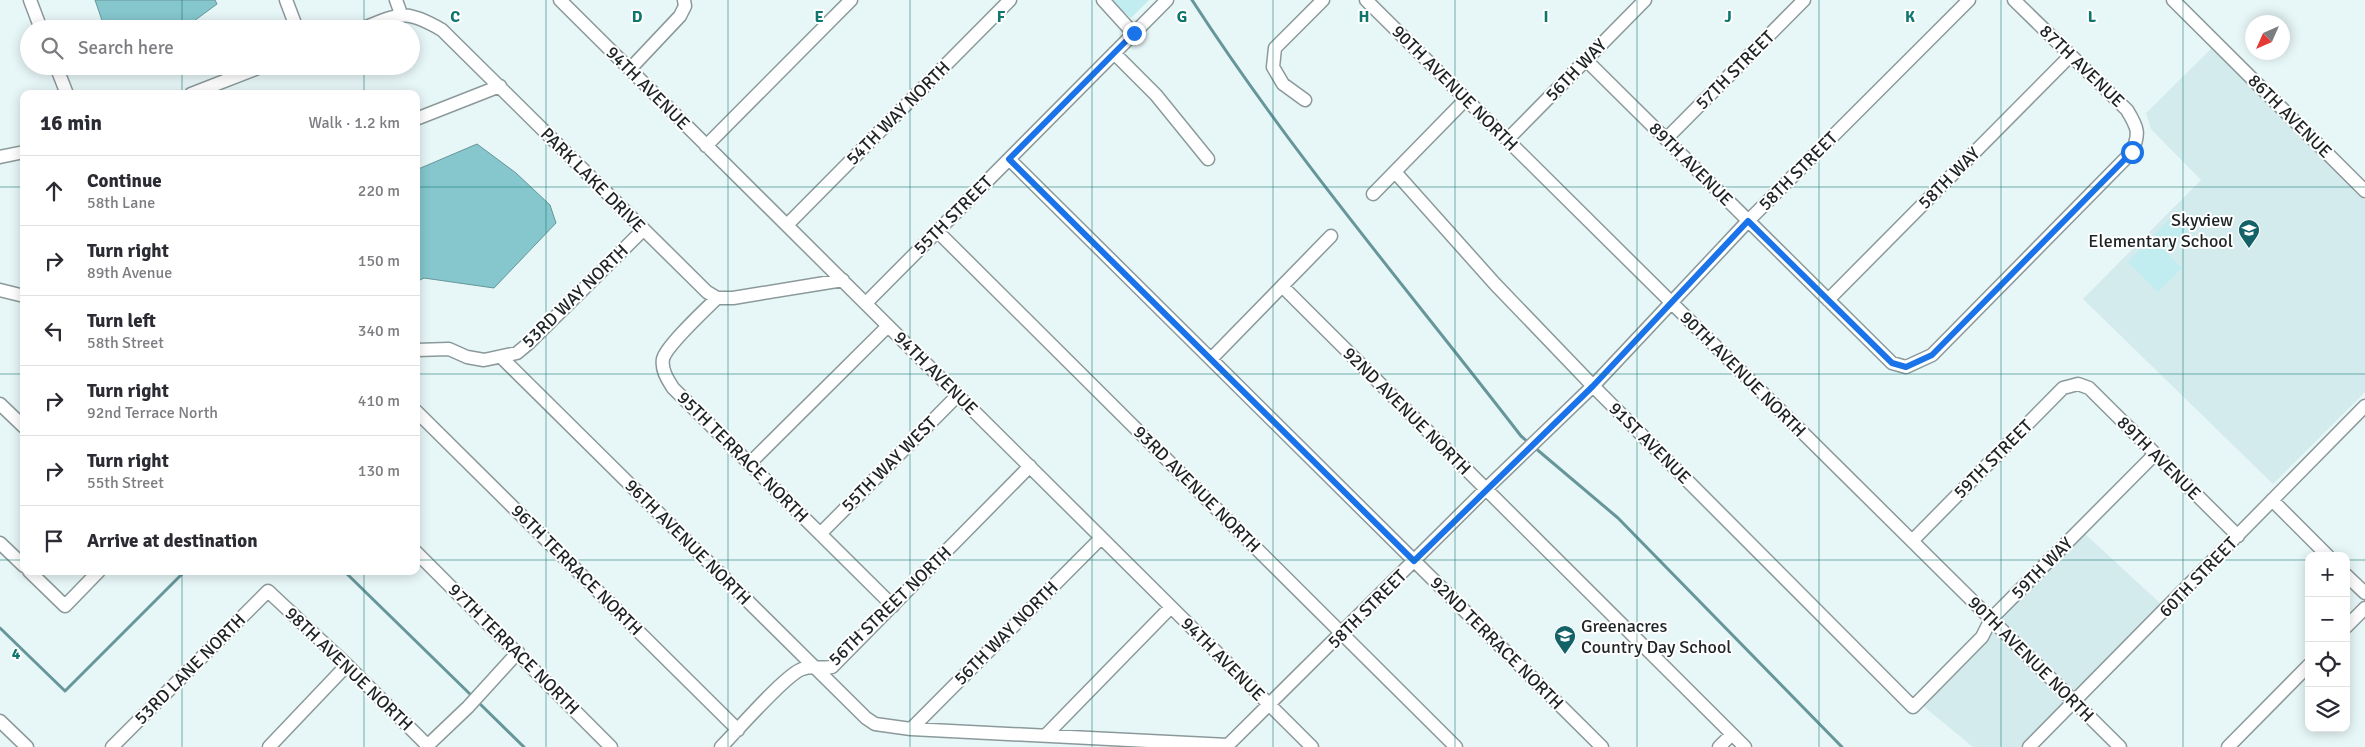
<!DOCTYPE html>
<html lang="en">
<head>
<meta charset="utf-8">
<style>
  :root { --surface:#fff; --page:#f2f2f3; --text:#2b2b33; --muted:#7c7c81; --line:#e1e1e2 }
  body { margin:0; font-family:Signika,sans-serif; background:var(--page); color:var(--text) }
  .controls { position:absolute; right:15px; bottom:15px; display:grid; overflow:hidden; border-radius:10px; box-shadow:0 2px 12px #0003 }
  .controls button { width:45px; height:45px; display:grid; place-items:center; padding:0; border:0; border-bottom:1px solid var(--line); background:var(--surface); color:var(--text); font:25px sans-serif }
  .compass { position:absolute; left:2245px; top:15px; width:45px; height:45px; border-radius:50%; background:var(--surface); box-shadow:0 2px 12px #0003; rotate:225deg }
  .stop { position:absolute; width:15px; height:15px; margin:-11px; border:4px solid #1a73e8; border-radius:50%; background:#fff }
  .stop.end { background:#1a73e8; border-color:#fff; box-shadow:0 1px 5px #0008 }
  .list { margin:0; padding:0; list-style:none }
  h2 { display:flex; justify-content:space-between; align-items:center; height:65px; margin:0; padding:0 20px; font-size:21px }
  h2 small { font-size:16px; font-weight:400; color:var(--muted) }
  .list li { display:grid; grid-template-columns:32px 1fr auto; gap:15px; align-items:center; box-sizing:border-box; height:70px; padding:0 20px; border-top:1px solid var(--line) }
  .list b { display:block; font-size:19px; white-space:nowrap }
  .list p { margin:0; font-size:16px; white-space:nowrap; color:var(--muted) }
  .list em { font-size:16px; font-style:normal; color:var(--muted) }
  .icon { flex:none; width:28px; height:28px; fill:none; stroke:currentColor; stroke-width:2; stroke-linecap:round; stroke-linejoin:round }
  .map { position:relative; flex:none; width:2365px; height:747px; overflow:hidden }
  .search { position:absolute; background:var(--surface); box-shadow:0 2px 12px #0003; left:20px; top:20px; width:400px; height:55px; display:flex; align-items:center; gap:12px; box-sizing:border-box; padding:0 18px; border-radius:28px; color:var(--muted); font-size:19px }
  .panel { position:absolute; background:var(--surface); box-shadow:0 2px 12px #0003; left:20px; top:90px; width:400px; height:485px; border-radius:10px }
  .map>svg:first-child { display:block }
  .built { fill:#d3ebed }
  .green { fill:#c1ecf0 }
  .water { fill:#85c7cd; stroke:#66969a }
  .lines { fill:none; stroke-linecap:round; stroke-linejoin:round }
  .stream { stroke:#66969a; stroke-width:3 }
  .minor-casing { stroke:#8b999a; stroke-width:15 }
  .minor { stroke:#fff; stroke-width:12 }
  .route { stroke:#1a73e8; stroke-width:6 }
  .grid { fill:none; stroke:#0f766e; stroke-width:1; stroke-opacity:0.55 }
  .labels { text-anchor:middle; stroke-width:4; stroke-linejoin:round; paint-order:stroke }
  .street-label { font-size:18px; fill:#1e2424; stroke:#fff }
  .poi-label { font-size:18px; fill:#1e2424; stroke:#fff; text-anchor:end }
  .grid-label { font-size:16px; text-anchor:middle; font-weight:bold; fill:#0f766e; stroke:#fff; stroke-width:4; stroke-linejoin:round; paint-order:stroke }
</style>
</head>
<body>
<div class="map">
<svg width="2365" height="747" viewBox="0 0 2365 747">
  <rect width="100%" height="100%" fill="#e7f6f7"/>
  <!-- built -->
  <path class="built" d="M2212 48 2365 200V392L2273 484 2083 299 2201 180 2151 129 2146 113Z
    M2084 533 2162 605 2074 694 1998 619Z
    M1992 628 2067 702 2022 747H1973L1922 705Z"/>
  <!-- green -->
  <path class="green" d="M1109 0H1149L1131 18Z
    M2179 210 2194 225 2170 250 2154 235Z
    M2152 238 2182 268 2158 292 2128 262Z"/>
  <!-- water -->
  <path class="water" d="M95 0H215L217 4 194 21 177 29H105Z
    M477 144 516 173 550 205 556 223 494 288 424 278 416 282V170Z"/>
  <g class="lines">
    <!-- stream -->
    <path class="stream" d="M1192 0C1291 153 1410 292 1521 436L1529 443
      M1534 447 1618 518 1842 747
      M344 571 473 697
      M0 628 65 691 185 571
      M477 701 524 747"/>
    <!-- minor casing -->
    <g class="minor-casing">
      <path id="minor" d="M30 0 41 29
        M286 0 297 29
        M396 0 401 14
        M560 0 1312 747
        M1103 0 1133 33
        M1366 0 2120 747
        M2173 0 2365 191
        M361 29C400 14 404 8 442 30L707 292 717 298H733L843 280
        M1114 53 1156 95 1208 159
        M1586 60 1892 363 1906 367 1932 355 2132 152C2140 133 2138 128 2127 110L2014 0
        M56 66 67 94
        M630 69 680 16 685 6 684 0
        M191 94 263 66
        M1305 100 1283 84 1273 67 1275 48 1323 0
        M416 119 500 86
        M1666 139 1804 0
        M1507 140 1645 0
        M706 146 851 0
        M0 157 24 152
        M1009 159 1602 747
        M1395 172 1495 284 1593 386 1913 707 1982 637 1991 619 2155 454
        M1373 194 1466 99
        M787 225 1010 0
        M937 231 1456 747
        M1283 287 1745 747
        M0 290 24 296
        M717 298C705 310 666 346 663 359 661 370 668 380 673 388L893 606
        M1828 300 2070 56
        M866 303 1167 0
        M416 350 449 349 467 357 484 360 517 353 529 343 643 230
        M502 358 866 718 875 724 911 729 1228 745
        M1211 359 1331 236
        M0 404 24 427
        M416 411 738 730
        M749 464 888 326
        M2272 500 2328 556
        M820 534 958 395
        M1912 541 2063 388 2078 384 2089 388 2238 536
        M0 543 24 566
        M416 552 611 747
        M29 571 65 606 99 571
        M2346 575 2365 593
        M2346 627 2365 608
        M0 721 27 747
        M911 729 1101 538
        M1047 734 1171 607
        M112 747 268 591 347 665 429 747
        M269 747 347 665
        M426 747 468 707 518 652
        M721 747C737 731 785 675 802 669 813 665 822 669 832 667L1030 466
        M1226 747 1486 489 1593 386 1748 221 1969 0
        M1719 747 1732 734
        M2029 747 2365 406
        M2228 747 2309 665"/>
    </g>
    <!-- minor -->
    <use href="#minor" class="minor"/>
  </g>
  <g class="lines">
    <!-- route -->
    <path class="route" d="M1134 33 1009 159 1414 561 1593 386 1748 221 1892 363 1906 367 1932 355 2132 152"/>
  </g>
  <!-- grid -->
  <path class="grid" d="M182 0V29M364 0V29M546 0V747M728 0V747M910 0V747M1092 0V747M1273 0V747M1455 0V747M1637 0V747M1819 0V747M2001 0V747M2183 0V747M182 66V94M364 66V94M0 187H24M416 187H2365M0 374H24M416 374H2365M0 560H24M416 560H2309M2346 560H2365M182 571V747M364 571V747"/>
  <!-- icons -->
  <defs>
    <g id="school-pin" transform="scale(1.125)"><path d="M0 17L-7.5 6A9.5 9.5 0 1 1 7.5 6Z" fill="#126268" stroke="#fff"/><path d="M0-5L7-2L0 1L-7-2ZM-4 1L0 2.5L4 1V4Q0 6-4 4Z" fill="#fff"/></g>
  </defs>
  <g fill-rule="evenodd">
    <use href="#school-pin" x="2249" y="230"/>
    <use href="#school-pin" x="1565" y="636"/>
  </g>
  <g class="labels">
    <!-- street labels -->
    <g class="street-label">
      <text transform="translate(2082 66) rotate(44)" y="6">87TH AVENUE</text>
      <text transform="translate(1576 70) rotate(-46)" y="6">56TH WAY</text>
      <text transform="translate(1735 70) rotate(-45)" y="6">57TH STREET</text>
      <text transform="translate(648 88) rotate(45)" y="6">94TH AVENUE</text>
      <text transform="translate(1455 88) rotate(45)" y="6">90TH AVENUE NORTH</text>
      <text transform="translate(898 113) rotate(-45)" y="6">54TH WAY NORTH</text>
      <text transform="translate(2290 116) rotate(45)" y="6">86TH AVENUE</text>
      <text transform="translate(1691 164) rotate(45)" y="6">89TH AVENUE</text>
      <text transform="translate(1798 171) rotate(-45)" y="6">58TH STREET</text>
      <text transform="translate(1949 178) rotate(-45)" y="6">58TH WAY</text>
      <text transform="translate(593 180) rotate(45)" y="6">PARK LAKE DRIVE</text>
      <text transform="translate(953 215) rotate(-45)" y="6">55TH STREET</text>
      <text transform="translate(575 296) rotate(-44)" y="6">53RD WAY NORTH</text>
      <text transform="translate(936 373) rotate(45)" y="6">94TH AVENUE</text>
      <text transform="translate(1743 374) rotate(45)" y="6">90TH AVENUE NORTH</text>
      <text transform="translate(1407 411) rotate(45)" y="6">92ND AVENUE NORTH</text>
      <text transform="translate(1650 443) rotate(45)" y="6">91ST AVENUE</text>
      <text transform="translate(743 457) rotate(45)" y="6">95TH TERRACE NORTH</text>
      <text transform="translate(2159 458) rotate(45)" y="6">89TH AVENUE</text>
      <text transform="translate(1993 459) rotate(-45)" y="6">59TH STREET</text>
      <text transform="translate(889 464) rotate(-45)" y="6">55TH WAY WEST</text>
      <text transform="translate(1197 489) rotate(45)" y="6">93RD AVENUE NORTH</text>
      <text transform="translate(688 542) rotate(45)" y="6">96TH AVENUE NORTH</text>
      <text transform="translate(2042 568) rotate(-45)" y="6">59TH WAY</text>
      <text transform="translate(577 570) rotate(45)" y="6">96TH TERRACE NORTH</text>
      <text transform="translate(2198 577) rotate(-46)" y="6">60TH STREET</text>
      <text transform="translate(890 606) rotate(-44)" y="6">56TH STREET NORTH</text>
      <text transform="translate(1367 609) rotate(-45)" y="6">58TH STREET</text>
      <text transform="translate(1006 633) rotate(-45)" y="6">56TH WAY NORTH</text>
      <text transform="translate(1497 643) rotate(45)" y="6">92ND TERRACE NORTH</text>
      <text transform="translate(514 649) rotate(45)" y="6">97TH TERRACE NORTH</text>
      <text transform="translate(1223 659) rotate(45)" y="6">94TH AVENUE</text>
      <text transform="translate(2031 659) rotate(45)" y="6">90TH AVENUE NORTH</text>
      <text transform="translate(190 669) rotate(-45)" y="6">53RD LANE NORTH</text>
      <text transform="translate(349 669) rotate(44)" y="6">98TH AVENUE NORTH</text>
    </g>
    <!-- poi labels -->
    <g class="poi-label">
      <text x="2233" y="226">Skyview<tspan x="2233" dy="21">Elementary School</tspan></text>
      <text x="1581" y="632" text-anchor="start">Greenacres<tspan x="1581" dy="21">Country Day School</tspan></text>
    </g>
  </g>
  <g class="grid-label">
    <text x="455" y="22">C</text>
    <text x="637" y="22">D</text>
    <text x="819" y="22">E</text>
    <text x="1001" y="22">F</text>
    <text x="1182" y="22">G</text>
    <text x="1364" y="22">H</text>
    <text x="1546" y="22">I</text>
    <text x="1728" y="22">J</text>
    <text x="1910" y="22">K</text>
    <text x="2092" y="22">L</text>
    <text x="16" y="659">4</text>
  </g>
</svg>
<div class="controls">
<button>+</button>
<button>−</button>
<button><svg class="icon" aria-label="locate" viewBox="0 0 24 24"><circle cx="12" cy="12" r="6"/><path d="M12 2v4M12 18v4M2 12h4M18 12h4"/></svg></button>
<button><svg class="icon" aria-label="layers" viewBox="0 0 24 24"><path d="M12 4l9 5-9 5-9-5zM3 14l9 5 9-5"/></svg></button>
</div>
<svg class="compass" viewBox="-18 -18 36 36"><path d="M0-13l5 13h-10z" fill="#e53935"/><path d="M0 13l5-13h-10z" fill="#7c7c81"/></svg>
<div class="stop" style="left:2132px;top:152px"></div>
<div class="stop end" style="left:1134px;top:33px"></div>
<div class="search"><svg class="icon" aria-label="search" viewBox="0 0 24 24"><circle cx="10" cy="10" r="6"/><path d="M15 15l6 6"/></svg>Search here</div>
<section class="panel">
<h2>16 min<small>Walk · 1.2 km</small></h2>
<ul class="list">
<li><svg class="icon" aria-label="ahead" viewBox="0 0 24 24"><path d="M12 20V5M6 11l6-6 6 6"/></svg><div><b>Continue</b><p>58th Lane</p></div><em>220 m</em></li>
<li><svg class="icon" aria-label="right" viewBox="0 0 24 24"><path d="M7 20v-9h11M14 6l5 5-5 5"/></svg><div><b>Turn right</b><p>89th Avenue</p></div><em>150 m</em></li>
<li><svg class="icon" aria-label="left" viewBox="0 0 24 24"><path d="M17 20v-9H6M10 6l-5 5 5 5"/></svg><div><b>Turn left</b><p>58th Street</p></div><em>340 m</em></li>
<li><svg class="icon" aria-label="right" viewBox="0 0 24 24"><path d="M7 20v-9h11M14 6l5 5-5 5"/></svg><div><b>Turn right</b><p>92nd Terrace North</p></div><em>410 m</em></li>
<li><svg class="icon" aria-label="right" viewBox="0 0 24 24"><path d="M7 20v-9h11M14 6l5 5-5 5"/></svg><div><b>Turn right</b><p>55th Street</p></div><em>130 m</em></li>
<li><svg class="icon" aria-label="arrive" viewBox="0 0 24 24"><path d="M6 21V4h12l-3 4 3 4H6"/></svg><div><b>Arrive at destination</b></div></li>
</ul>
</section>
</div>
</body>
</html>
